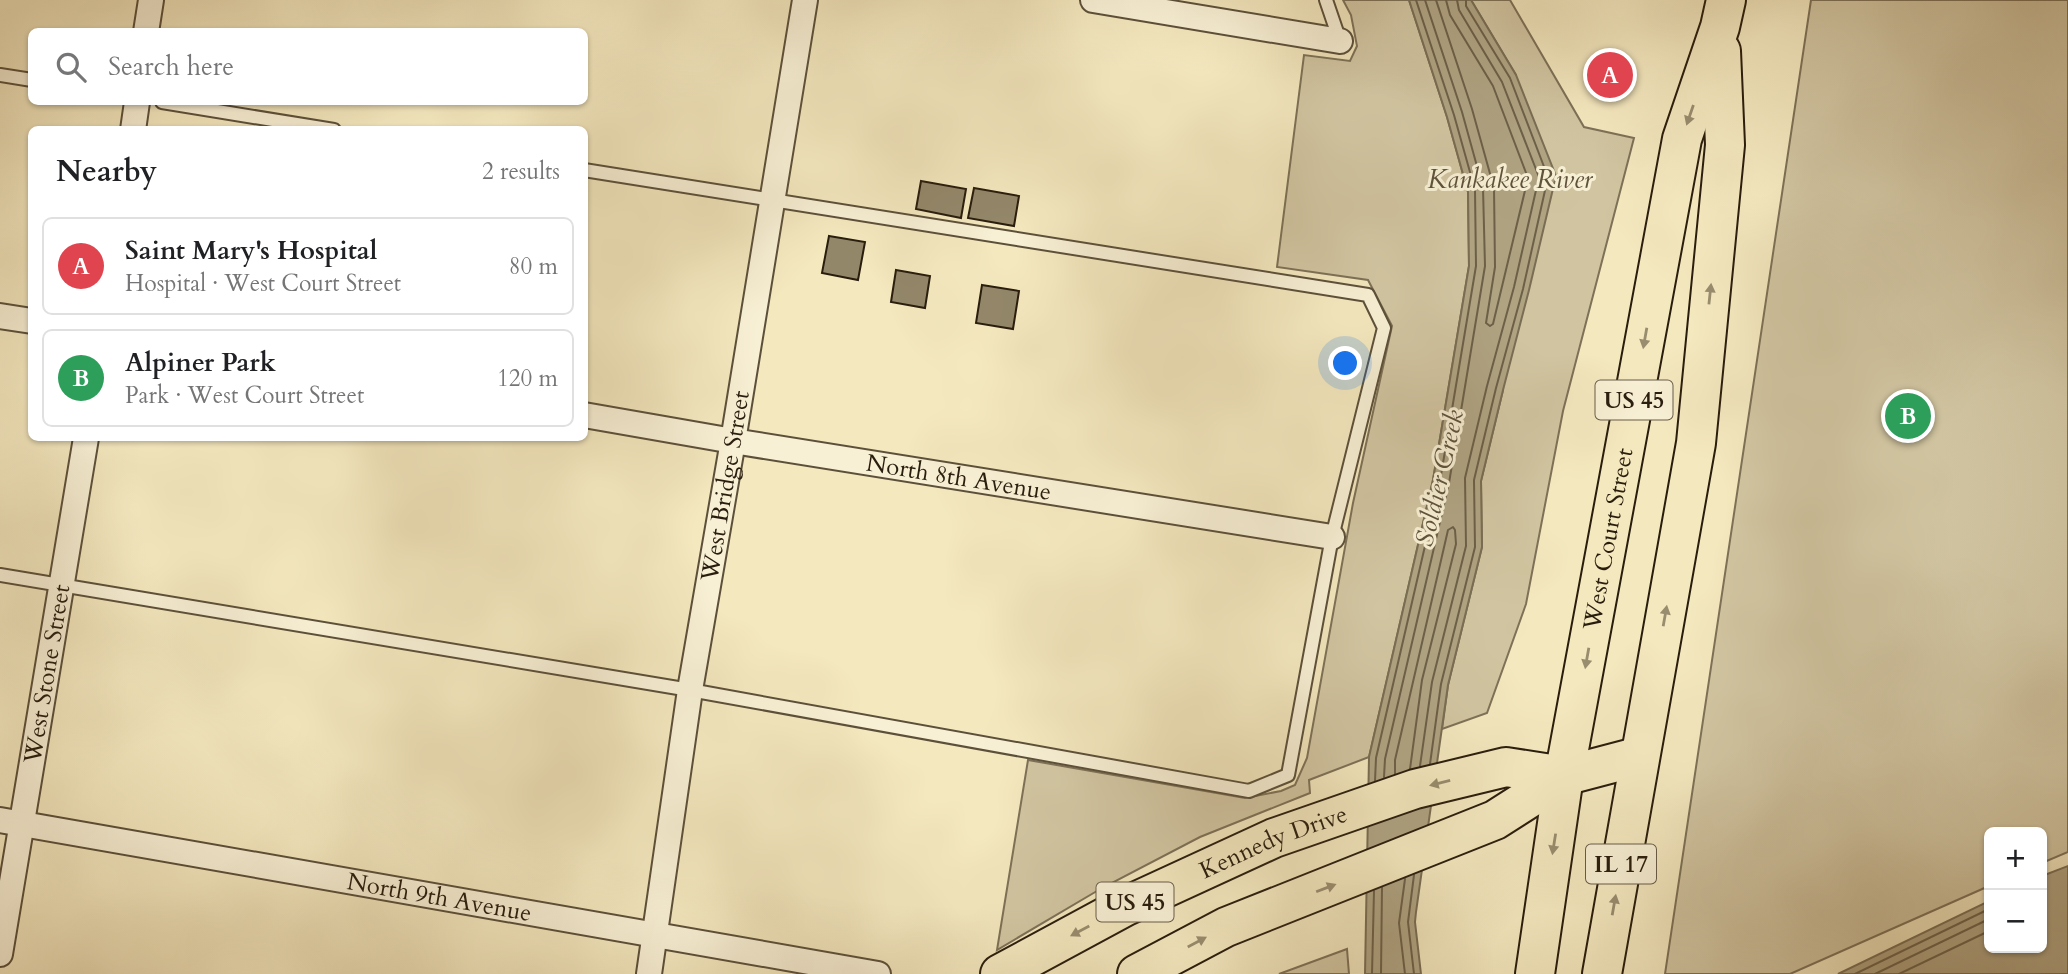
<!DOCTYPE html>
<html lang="en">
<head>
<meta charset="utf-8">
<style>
  :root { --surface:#fff; --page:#f6f6f6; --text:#202124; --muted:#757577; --line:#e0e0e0; --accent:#7c3aed }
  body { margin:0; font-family:Cardo,serif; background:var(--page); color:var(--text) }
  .controls { position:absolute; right:21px; bottom:21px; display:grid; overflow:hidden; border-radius:10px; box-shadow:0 2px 5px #0004 }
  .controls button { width:63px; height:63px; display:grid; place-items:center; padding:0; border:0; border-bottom:2px solid var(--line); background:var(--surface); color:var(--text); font:35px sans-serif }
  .you { position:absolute; left:1346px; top:364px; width:24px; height:24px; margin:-18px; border:5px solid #fff; border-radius:50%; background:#1a73e8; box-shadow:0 0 0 10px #1a73e833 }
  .badge { display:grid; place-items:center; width:46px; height:46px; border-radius:50%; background:var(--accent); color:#fff; font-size:23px; font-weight:700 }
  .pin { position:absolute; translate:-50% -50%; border:4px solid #fff; box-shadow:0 2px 7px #0006 }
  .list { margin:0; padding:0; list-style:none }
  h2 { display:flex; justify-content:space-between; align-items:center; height:91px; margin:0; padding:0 28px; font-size:30px }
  h2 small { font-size:23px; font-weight:400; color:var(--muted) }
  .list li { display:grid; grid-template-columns:46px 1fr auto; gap:21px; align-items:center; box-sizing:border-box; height:98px; margin:0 14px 14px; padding:0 14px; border:2px solid var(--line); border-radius:10px }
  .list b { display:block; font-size:26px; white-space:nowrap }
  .list p { margin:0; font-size:23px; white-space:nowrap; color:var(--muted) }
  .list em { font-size:23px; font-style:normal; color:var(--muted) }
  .icon { flex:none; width:38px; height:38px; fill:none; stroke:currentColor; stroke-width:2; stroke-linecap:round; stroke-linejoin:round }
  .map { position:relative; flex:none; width:2068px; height:974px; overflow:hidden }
  .search { position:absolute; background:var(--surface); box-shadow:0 2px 5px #0004; left:28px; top:28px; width:560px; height:77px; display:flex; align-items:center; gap:18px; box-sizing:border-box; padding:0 24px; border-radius:10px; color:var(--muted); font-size:26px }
  .panel { position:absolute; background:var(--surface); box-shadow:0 2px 5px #0004; left:28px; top:126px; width:560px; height:315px; border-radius:10px }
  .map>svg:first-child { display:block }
  .green { fill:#d1c5a1; stroke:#7d7157; stroke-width:2 }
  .water { fill:#afa382; stroke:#796d53; stroke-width:2 }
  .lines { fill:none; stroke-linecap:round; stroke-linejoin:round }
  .shore { stroke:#6c6048; stroke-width:2 }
  .building { fill:#93876a; stroke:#291d0d; stroke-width:2 }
  .lane-casing { stroke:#5c503a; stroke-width:16 }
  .street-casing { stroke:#5c503a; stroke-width:28 }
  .primary-casing { stroke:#291d0d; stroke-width:42 }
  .lane { stroke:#f8f0d5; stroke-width:12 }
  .street { stroke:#f8f0d5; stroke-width:24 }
  .primary { stroke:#f4e8bf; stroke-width:38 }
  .oneway { fill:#998d6f }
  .labels { text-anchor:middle; stroke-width:6; stroke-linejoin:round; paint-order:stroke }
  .shield { fill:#f8f0d5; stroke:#675c49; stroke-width:2 }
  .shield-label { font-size:23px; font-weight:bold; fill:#291d0d }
  .street-label { font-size:24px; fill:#291d0d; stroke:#f8f0d5 }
  .water-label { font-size:26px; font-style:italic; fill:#5f533c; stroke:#f8f0d5 }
</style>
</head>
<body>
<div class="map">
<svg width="2068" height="974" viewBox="0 0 2068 974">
  <rect width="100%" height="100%" fill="#f4e8bf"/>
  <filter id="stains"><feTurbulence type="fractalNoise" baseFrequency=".00286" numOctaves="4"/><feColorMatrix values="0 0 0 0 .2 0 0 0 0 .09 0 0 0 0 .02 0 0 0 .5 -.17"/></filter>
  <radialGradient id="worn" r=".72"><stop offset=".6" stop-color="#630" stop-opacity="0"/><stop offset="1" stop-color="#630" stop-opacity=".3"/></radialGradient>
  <!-- green -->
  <path class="green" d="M1343 0H1409L1447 117 1468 192 1469 266 1433 480 1369 757 1309 780 1310 793 1200 837 1102 888 997 950 1028 760 1245 798 1281 791 1295 785 1307 758 1353 503 1392 326 1368 280 1277 267 1304 55 1350 61 1357 46 1351 15Z
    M1471 0H1510L1584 127 1634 138 1563 411 1526 604 1487 713 1442 729 1448 685 1482 547 1481 481 1503 390 1516 75Z
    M1811 0H2068V852L2042 863V832H1989V886L1790 974H1665Z
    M1347 949 1349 974H1279Z"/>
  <!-- water -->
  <path class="water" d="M1409 0H1471L1516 75 1556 176 1529 290 1503 390 1481 481 1482 547 1448 685 1416 912 1415 922 1421 974H1365L1369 757 1433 480 1469 266 1468 192 1447 117Z
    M2068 866V974H1838L1989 901V948H2042V876Z"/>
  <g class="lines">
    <!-- shore -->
    <path class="shore" d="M1436 0 1472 109 1494 188 1495 267 1486 323 1490 326 1493 324 1528 178 1493 86 1450 15 1446 0
      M1430 764 1441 684 1475 547 1474 480 1496 388 1523 289 1548 177 1510 78 1466 6V0
      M1420 766 1432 682 1466 546 1465 478 1487 386 1514 287 1539 177 1502 82 1459 10 1457 0
      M1395 774V760L1448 530 1453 527 1455 530 1456 544 1422 680 1410 769
      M1384 777 1385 759 1449 483 1485 266 1483 188 1462 112 1425 0
      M1375 781 1376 758 1440 481 1476 266 1475 190 1454 115 1416 0
      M1405 879 1399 923 1405 974
      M1372 974 1374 891
      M1381 974 1382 887
      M1414 974 1408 922 1414 875
      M1855 974 1989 909
      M1875 974 1989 919
      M1899 974 1989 931"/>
  </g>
  <!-- building -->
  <path class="building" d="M921 181 966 189 961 218 916 209Z
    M974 188 1019 196 1014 226 968 218Z
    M829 236 865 242 858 280 822 273Z
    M896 270 930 276 925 308 891 302Z
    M982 285 1019 291 1013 329 976 323Z"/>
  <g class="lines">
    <!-- lane casing -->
    <g class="lane-casing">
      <path id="lane" d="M1326 0 1340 41
        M0 75 32 80
        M162 102 334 130
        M0 575 690 690 1249 791 1288 775 1332 537 1384 328 1368 295 584 170"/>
    </g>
    <!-- street casing -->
    <g class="street-casing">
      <g id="street">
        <path d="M1093 0 1340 41"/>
        <path d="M146 32 151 0"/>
        <path d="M133 130 137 102"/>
        <path d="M0 316 32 321"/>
        <path id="s1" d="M584 415 733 441 1332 537"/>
        <path id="s2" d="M0 820 878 974"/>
        <path id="s3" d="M0 954 86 438"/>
        <path id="s4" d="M649 974 690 690 733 441 805 0"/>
      </g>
    </g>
    <!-- primary casing -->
    <g class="primary-casing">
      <g id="primary">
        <path id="s5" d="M1000 974 1124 907 1274 838 1415 789 1506 767 1564 776"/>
        <path d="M1137 974 1226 927 1495 820 1564 776 1640 756"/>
        <path id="s6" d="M1535 974 1564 776 1682 139 1720 27 1726 0"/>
        <path d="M1602 974 1696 443 1725 145 1721 51"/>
      </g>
    </g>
    <!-- lane -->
    <use href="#lane" class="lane"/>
    <!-- street -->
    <use href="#street" class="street"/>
    <!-- primary -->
    <use href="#primary" class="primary"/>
  </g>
  <!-- one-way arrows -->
  <defs><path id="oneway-solid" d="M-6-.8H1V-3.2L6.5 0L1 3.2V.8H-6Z" transform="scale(1.75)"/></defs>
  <g class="oneway">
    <use href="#oneway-solid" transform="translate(1690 115) rotate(109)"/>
    <use href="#oneway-solid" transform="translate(1710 294) rotate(-84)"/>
    <use href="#oneway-solid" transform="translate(1645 338) rotate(100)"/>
    <use href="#oneway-solid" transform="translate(1665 616) rotate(-80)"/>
    <use href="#oneway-solid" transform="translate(1587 658) rotate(100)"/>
    <use href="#oneway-solid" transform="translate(1440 783) rotate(166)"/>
    <use href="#oneway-solid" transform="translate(1554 844) rotate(99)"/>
    <use href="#oneway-solid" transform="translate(1326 888) rotate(-21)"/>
    <use href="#oneway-solid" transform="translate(1614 905) rotate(-80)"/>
    <use href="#oneway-solid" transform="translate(1080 931) rotate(152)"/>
    <use href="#oneway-solid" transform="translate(1197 942) rotate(-28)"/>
  </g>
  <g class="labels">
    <!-- shield labels -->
    <g class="shield">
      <rect x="1595.5" y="380.5" width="77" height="39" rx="5"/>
      <rect x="1586" y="844.5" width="70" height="39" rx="5"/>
      <rect x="1096.5" y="882.5" width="77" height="39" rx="5"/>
    </g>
    <g class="shield-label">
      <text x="1634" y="408">US 45</text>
      <text x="1621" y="872">IL 17</text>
      <text x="1135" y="910">US 45</text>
    </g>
    <!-- street labels -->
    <g class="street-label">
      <text dy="8" stroke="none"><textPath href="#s1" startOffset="380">North 8th Avenue</textPath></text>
      <text dy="8" stroke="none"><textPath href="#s4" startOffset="494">West Bridge Street</textPath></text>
      <text dy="8" stroke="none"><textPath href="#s6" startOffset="441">West Court Street</textPath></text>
      <text dy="8" stroke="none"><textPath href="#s3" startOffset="284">West Stone Street</textPath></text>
      <text dy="8" stroke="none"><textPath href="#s5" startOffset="304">Kennedy Drive</textPath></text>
      <text dy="8" stroke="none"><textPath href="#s2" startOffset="446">North 9th Avenue</textPath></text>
    </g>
    <!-- water labels -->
    <g class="water-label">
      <text x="1510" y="188">Kankakee River</text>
      <text transform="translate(1439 478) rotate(-77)" y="9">Soldier Creek</text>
    </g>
  </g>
  <rect width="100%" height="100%" filter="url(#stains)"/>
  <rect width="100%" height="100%" fill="url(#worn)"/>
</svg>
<div class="controls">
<button>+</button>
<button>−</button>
</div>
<div class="you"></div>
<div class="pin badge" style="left:1610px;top:75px;background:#e0444e">A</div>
<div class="pin badge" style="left:1908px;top:416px;background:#2e9e5b">B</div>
<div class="search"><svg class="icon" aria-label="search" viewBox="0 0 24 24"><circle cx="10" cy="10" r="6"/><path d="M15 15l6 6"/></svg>Search here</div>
<section class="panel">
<h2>Nearby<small>2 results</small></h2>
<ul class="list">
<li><span class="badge" style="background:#e0444e">A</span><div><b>Saint Mary's Hospital</b><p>Hospital · West Court Street</p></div><em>80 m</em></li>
<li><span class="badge" style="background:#2e9e5b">B</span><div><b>Alpiner Park</b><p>Park · West Court Street</p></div><em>120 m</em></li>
</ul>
</section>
</div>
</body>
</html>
